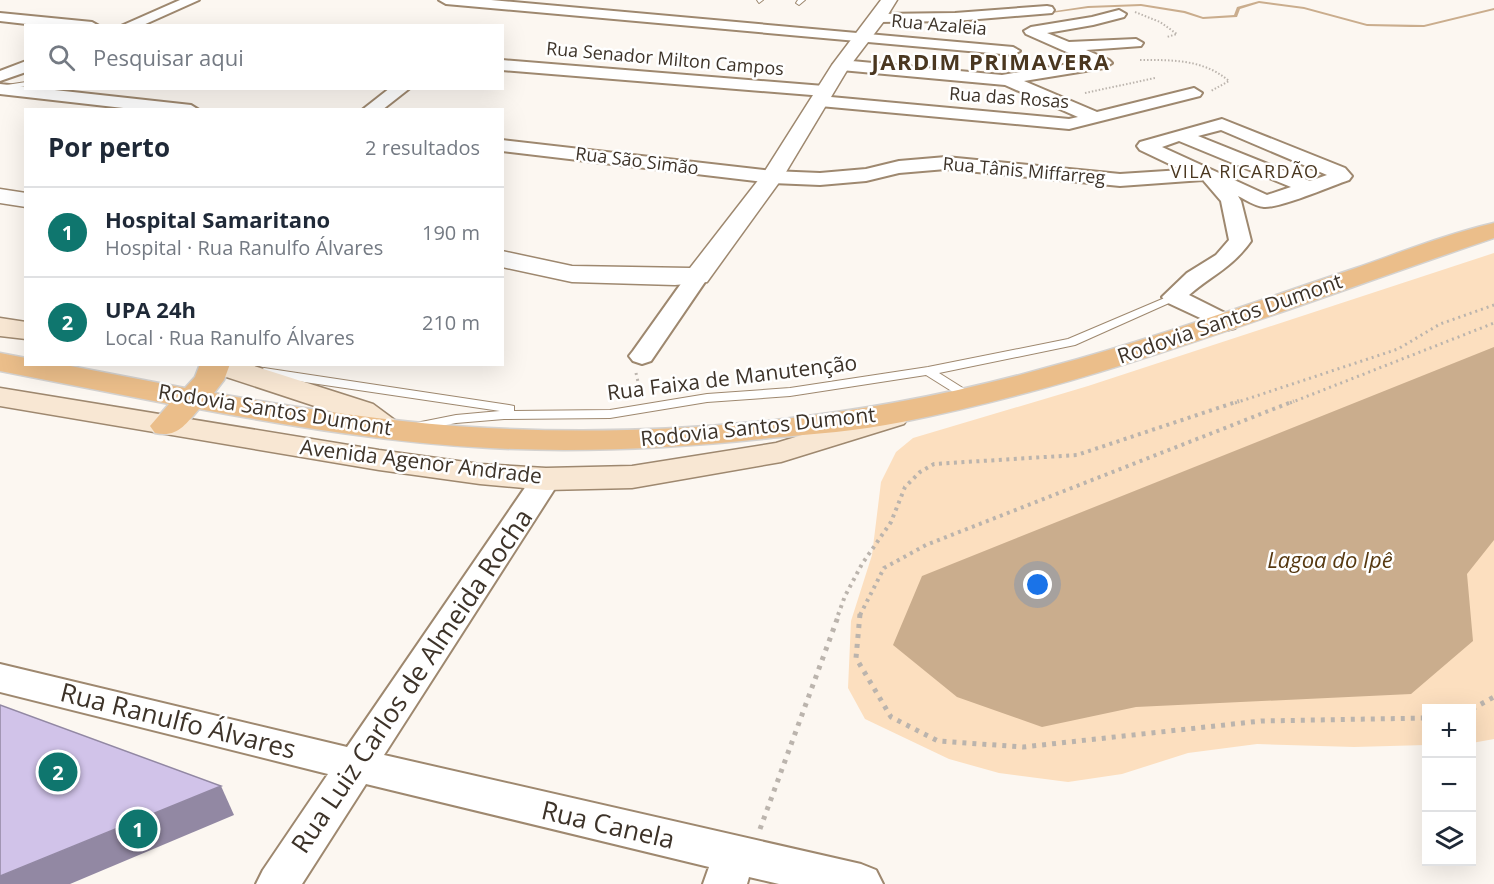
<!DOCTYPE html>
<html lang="pt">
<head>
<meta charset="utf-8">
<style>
  :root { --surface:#fff; --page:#f2f2f3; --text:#1f2937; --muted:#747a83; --line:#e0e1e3; --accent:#0f766e }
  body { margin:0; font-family:"Open Sans",sans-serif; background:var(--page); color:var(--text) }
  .controls { position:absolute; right:18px; bottom:18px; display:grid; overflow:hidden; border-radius:0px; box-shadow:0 6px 24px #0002 }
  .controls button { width:54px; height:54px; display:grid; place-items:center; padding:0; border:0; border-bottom:2px solid var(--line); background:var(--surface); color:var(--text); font:30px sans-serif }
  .you { position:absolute; left:1038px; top:585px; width:21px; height:21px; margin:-15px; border:4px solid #fff; border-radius:50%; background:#1a73e8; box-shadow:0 0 0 9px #1a73e833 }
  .badge { display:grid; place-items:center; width:39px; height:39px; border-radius:50%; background:var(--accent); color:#fff; font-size:20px; font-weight:700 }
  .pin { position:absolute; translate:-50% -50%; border:3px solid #fff; box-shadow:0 2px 6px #0006 }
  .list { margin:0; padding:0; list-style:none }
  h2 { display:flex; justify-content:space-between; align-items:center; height:78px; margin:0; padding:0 24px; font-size:26px }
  h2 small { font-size:20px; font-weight:400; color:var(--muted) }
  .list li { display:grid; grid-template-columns:39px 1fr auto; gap:18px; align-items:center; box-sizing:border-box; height:90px; padding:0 24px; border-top:2px solid var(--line) }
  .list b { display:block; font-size:22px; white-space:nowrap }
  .list p { margin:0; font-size:20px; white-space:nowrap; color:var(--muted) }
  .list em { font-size:20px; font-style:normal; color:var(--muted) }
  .icon { flex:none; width:33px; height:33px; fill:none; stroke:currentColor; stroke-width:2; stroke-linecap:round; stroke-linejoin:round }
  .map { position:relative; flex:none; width:1494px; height:884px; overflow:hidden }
  .search { position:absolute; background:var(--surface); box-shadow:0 6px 24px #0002; left:24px; top:24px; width:480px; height:66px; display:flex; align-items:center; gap:15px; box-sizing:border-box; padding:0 21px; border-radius:0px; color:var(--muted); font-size:22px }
  .panel { position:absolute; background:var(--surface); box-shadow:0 6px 24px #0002; left:24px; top:108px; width:480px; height:258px; border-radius:0px }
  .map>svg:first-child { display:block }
  .green { fill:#fcdfbf }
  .water { fill:#caad8d }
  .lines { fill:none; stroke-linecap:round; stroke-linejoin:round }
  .stream { fill:#caad8d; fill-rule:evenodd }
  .service-casing { stroke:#9e886f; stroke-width:2 }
  .minor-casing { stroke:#9e886f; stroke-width:4 }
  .tertiary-casing { stroke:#9e886f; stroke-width:3 }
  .secondary-casing { stroke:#9e886f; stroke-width:3 }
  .trunk-casing { stroke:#d4d2d0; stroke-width:3 }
  .path-far3 { stroke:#bbb4ad; stroke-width:2; stroke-dasharray:1.5 2; stroke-linecap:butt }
  .path-far2 { stroke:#bbb4ad; stroke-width:3; stroke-dasharray:2 4; stroke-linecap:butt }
  .path-far1 { stroke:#bbb4ad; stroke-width:4; stroke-dasharray:3 4.5; stroke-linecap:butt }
  .path { stroke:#bbb4ad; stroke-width:5; stroke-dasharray:4 6; stroke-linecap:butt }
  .service { fill:#fff; fill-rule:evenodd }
  .minor { fill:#fff; fill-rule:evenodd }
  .tertiary { fill:#fff; fill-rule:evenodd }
  .secondary { fill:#f8e7d3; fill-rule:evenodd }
  .trunk { fill:#ebbe8a; fill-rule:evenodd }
  .shaded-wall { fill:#9288a3 }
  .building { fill:#d1c3e9; stroke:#9288a3; stroke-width:1.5 }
  .labels { text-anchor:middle; stroke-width:5; stroke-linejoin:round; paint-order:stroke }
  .far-street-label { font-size:18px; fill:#3d3329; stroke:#fff }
  .far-neighbourhood-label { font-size:18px; letter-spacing:1.5px; fill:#4a3720; stroke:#fff }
  .street-label { font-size:21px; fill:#3d3329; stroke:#fff }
  .far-district-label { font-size:22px; font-weight:bold; letter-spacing:1.5px; fill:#4a3720; stroke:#fff }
  .water-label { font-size:22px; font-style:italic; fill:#563810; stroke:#fff }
  .near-street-label { font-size:26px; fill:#3d3329; stroke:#fff }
</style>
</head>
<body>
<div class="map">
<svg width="1494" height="884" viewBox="0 0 1494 884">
  <rect width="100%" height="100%" fill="#fcf7f1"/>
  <!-- green -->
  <path class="green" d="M1494 253V739L1472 743V708H1426V745L1354 747 1257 744 1188 753 1122 774 1068 782 999 773 949 759 865 719 848 688 851 621 872 555 881 482 896 452 913 438 1088 386Z"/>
  <!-- water -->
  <path class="water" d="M1494 347V540L1467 574 1473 641 1411 694 1136 707 1042 727 957 697 893 645 922 576Z"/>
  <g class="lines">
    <!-- stream -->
    <path class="stream" d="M1259 1 1304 7 1367 24 1424 25 1494 8V10L1424 27H1411L1367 26 1304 9 1259 3 1240 9 1237 17 1203 19 1184 13 1141 6 1088 8 1044 14 1042 13 1088 6 1141 4 1185 11 1203 17 1234 15 1237 7Z
      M1032 13 1033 15 987 19 985 18Z
      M924 20 925 22 910 23 908 22Z"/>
    <!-- service casing -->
    <g class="service-casing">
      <path id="service" d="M757 0H763L759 3Z
        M798 0H805L799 5 796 3Z
        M26 82V86L0 90V86Z
        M1174 294 1178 295V299L1075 345 939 373 974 395 975 398 974 401 969 402 926 375 790 396 707 402 610 418 504 419 456 423 416 431 411 430 409 427 411 424 456 415 500 411 264 376 258 372 264 368 509 405 514 406V411L610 410 707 394 790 388 928 367 1068 339Z"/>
    </g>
    <!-- minor casing -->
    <g class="minor-casing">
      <path id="minor" d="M180 0H199L141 26H121Z
        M439 0H491L1013 47 1020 51 1013 55 446 4Z
        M1047 6 1052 7 1054 10 1052 13 955 21 878 22 871 18 878 14 955 13Z
        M1119 10 1126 14 1124 17 1093 25 1047 33 1069 42 1136 39 1143 43 1141 46 1086 50 1109 60 1112 63 1104 68 1024 81 1097 112 1194 88 1202 93 1200 96 1069 129 820 106 812 101 820 96 1069 119 1078 117 1005 85 841 70 833 65 841 60 1002 75 1087 61 1026 34 1024 31 1031 27 1092 17Z
        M0 13 92 22 99 26H44L0 21Z
        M502 60 824 86 832 91 824 96 502 70Z
        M26 61V72L0 81V71Z
        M0 84 191 105 199 110H141L0 94Z
        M390 88H410L382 110H362Z
        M1222 119 1345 168 1352 176 1349 180C1331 186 1281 208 1264 207 1255 206 1246 200 1238 196L1241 201 1251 241C1232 268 1212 275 1189 295L1235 318 1238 323 1235 328 1226 330 1166 302 1162 297 1187 273 1216 255 1229 240 1221 201 1203 180 1120 186 946 169 899 173 866 181 820 185 772 183 502 151V140L772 171 820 173 866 169 899 161 946 157 1120 174 1182 170 1140 150 1137 146 1140 142ZM1221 130 1327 175 1310 181 1198 136ZM1179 141 1291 187 1267 195 1162 147Z
        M698 269 706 271 709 276 651 361 642 364 633 361 629 356 633 351 690 271Z
        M546 470 557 473 561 479 384 755 861 864 876 870 883 884H779L749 877 747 884H703L709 867 366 784 302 884H256L263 870 328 774 0 692V664L347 747 535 473Z"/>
    </g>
    <!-- tertiary casing -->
    <g class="tertiary-casing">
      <path id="tertiary" d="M881 0H897L884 21 849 67 783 177 707 282 675 285 572 282 502 267V251L572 266 690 268 763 174 832 65Z
        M0 189 26 193V207L0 203Z"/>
    </g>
    <!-- secondary casing -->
    <g class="secondary-casing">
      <path id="secondary" d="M0 318 26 322V339L0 336Z
        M201 364H248L373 404 396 421 401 428 396 435 385 438 374 435 351 418 205 370Z
        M0 388 379 450 480 464 546 468 632 466 776 443 893 407 904 410 909 417 904 424 781 462 632 488 546 490 480 484 379 470 0 406Z"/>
    </g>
    <!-- trunk casing -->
    <g class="trunk-casing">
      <path id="trunk" d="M1494 223V238C1298 304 1105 382 902 422 858 431 814 434 770 438 677 448 583 453 490 448 392 443 295 427 199 409 185 425 177 438 155 433L150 426 169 404 0 371V353L26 358V364H60L185 388 195 377 200 364H230L224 380 214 393C304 409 396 423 488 428 676 438 868 418 1049 367 1153 339 1254 302 1356 268 1402 252 1447 234 1494 223Z"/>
    </g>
    <!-- path-far3 -->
    <path class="path-far3" d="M1135 12 1160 22 1177 34 1167 37
      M1140 60C1172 60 1203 59 1229 81L1211 91
      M1085 93 1155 78"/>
    <!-- path-far2 -->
    <path class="path-far2" d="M636 373 641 395
      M1235 403 1398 349 1440 324 1494 305
      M1290 403 1494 323"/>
    <!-- path-far1 -->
    <path class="path-far1" d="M838 615 845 596 862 564 891 522 905 487 920 472 934 464 1077 455 1239 401
      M860 615 884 568 926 545 1294 401"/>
    <!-- path -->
    <path class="path" d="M860 614 856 658 891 717 938 741 1023 747 1261 721 1426 718
      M1472 709 1494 697
      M760 829 839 614"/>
    <!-- service -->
    <use href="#service" class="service"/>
    <!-- minor -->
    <use href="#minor" class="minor"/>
    <!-- tertiary -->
    <use href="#tertiary" class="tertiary"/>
    <!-- secondary -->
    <use href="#secondary" class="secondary"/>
    <!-- trunk -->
    <use href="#trunk" class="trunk"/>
  </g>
  <!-- shaded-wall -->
  <path class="shaded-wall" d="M221 786 234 815 70 884H0V876Z"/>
  <!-- building -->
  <path class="building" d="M0 705 221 786 0 876Z"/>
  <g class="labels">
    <!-- far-street labels -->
    <g class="far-street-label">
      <text transform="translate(939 25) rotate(5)" y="6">Rua Azaleia</text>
      <text transform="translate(665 59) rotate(5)" y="6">Rua Senador Milton Campos</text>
      <text transform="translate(1009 98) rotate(4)" y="6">Rua das Rosas</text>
      <text transform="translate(637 161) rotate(7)" y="6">Rua São Simão</text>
      <text transform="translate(1024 171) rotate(5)" y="6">Rua Tânis Miffarreg</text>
    </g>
    <!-- far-neighbourhood labels -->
    <g class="far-neighbourhood-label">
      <text x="1245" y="178">VILA RICARDÃO</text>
    </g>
    <!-- street labels -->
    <g class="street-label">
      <text transform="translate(1230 319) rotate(-19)" y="7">Rodovia Santos Dumont</text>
      <text transform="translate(732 378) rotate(-7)" y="7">Rua Faixa de Manutenção</text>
      <text transform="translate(275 410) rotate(9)" y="7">Rodovia Santos Dumont</text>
      <text transform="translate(758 427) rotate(-6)" y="7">Rodovia Santos Dumont</text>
      <text transform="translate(421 462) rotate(7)" y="7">Avenida Agenor Andrade</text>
    </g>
    <!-- far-district labels -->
    <g class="far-district-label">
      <text x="991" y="70">JARDIM PRIMAVERA</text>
    </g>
    <!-- water labels -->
    <g class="water-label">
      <text x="1330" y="568">Lagoa do Ipê</text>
    </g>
    <!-- near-street labels -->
    <g class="near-street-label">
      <text transform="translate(412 681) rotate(-56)" y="9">Rua Luiz Carlos de Almeida Rocha</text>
      <text transform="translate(178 721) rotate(14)" y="9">Rua Ranulfo Álvares</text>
      <text transform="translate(608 825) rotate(13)" y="9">Rua Canela</text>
    </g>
  </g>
</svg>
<div class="controls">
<button>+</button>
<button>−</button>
<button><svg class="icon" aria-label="layers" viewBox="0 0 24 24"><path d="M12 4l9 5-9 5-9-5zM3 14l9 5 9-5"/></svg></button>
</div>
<div class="you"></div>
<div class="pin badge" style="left:138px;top:829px">1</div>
<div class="pin badge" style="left:58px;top:772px">2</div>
<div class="search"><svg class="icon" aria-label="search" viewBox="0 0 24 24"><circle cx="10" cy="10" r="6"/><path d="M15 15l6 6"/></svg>Pesquisar aqui</div>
<section class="panel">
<h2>Por perto<small>2 resultados</small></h2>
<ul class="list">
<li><span class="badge">1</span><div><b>Hospital Samaritano</b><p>Hospital · Rua Ranulfo Álvares</p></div><em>190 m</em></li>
<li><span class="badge">2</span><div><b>UPA 24h</b><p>Local · Rua Ranulfo Álvares</p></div><em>210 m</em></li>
</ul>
</section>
</div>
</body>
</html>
